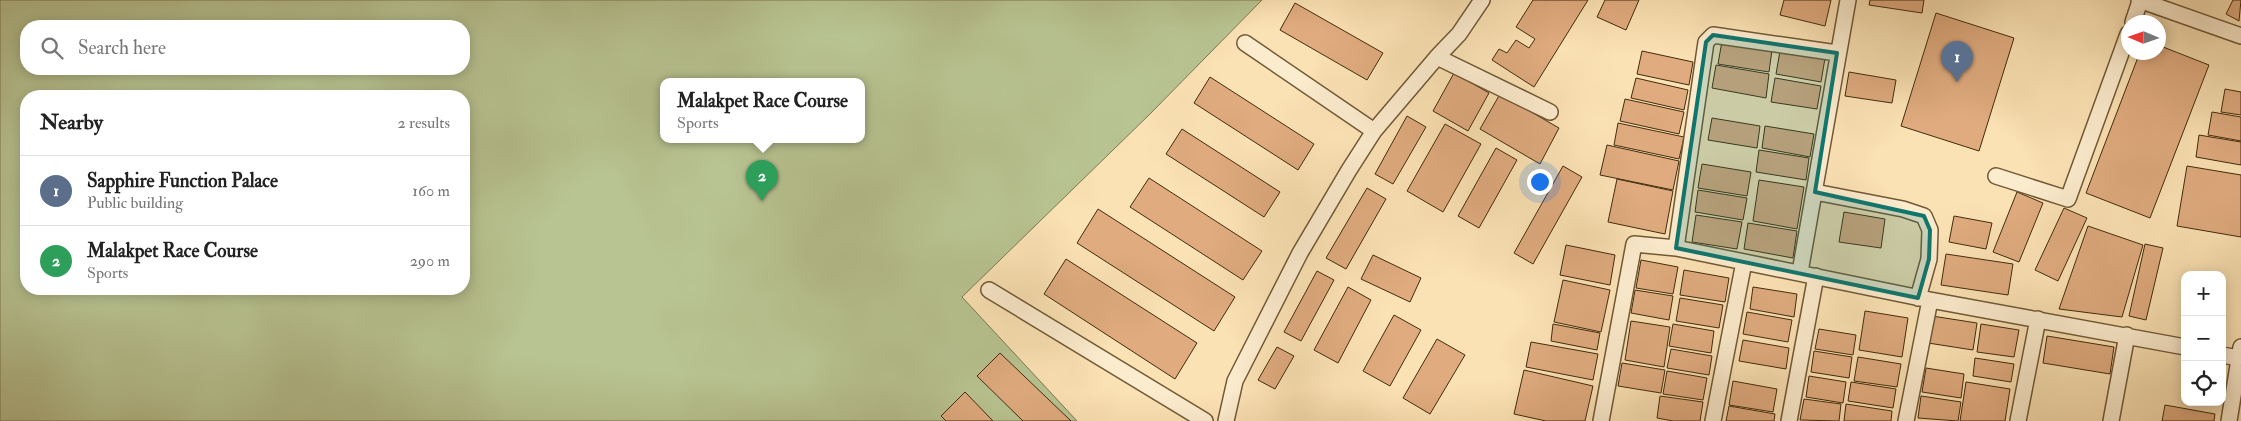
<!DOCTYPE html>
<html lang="en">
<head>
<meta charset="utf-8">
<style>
  :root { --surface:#fff; --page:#f6f6f6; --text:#222; --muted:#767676; --line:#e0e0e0; --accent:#8f2418 }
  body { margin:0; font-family:"IM FELL Double Pica",serif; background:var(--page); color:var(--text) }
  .controls { position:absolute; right:15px; bottom:15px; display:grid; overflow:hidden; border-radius:10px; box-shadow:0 2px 12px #0003 }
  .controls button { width:45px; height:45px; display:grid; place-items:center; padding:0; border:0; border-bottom:1px solid var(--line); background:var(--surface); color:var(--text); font:25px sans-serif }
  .compass { position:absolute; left:2121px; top:15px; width:45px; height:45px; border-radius:50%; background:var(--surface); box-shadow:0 2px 12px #0003; rotate:272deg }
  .you { position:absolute; left:1539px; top:181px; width:18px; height:18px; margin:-12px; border:4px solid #fff; border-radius:50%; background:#1a73e8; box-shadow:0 0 0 8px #1a73e833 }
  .badge { display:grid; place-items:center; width:32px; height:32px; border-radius:50%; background:var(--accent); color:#fff; font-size:16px; font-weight:700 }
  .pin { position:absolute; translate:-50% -41px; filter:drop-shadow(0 1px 2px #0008) }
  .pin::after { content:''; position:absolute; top:26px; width:18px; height:15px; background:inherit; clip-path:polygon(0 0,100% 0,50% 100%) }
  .popup { position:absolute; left:660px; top:78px; width:205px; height:65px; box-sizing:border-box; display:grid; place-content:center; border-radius:10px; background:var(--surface); filter:drop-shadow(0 1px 4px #0005); font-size:16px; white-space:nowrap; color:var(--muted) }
  .popup b { font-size:19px; color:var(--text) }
  .popup::after { content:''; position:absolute; left:50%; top:100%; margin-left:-10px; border:10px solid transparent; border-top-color:var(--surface) }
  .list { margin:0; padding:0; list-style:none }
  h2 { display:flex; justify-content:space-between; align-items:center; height:65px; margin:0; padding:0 20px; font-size:21px }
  h2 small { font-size:16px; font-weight:400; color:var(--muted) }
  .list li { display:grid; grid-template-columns:32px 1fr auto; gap:15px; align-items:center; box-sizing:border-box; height:70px; padding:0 20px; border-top:1px solid var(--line) }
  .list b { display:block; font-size:19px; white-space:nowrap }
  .list p { margin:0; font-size:16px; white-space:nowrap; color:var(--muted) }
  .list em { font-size:16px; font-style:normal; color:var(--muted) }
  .icon { flex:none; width:28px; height:28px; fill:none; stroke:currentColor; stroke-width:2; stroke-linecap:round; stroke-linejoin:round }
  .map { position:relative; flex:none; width:2241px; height:421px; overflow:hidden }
  .search { position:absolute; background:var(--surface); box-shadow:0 2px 12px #0003; left:20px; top:20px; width:450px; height:55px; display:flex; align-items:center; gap:12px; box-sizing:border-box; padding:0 18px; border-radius:20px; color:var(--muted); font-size:19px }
  .panel { position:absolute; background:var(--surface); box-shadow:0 2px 12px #0003; left:20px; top:90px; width:450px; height:205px; border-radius:20px }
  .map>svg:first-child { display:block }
  .green { fill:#b8c492; stroke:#7e784f; fill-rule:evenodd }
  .building { fill:#dfab7f; stroke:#432b0c }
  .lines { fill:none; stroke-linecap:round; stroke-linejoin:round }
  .minor-casing { stroke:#715936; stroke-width:18 }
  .minor { stroke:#fcecce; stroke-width:15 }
  .marked { fill:#0f766e; fill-opacity:0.2; stroke:#0f766e; stroke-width:4; stroke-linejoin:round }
</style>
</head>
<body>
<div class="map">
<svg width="2241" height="421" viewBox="0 0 2241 421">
  <rect width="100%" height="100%" fill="#fbe2b4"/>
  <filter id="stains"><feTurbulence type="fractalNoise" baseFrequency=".004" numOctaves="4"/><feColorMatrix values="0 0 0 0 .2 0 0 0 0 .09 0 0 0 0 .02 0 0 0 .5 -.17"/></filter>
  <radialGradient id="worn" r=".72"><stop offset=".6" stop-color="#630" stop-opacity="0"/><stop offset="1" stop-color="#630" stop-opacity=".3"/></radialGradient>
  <!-- green -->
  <path class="green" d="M0 0H1262L1150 114 962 297 1077 421H0ZM26 26H464V69H26ZM663 82H861V140H663ZM26 96H464V289H26Z"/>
  <!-- building -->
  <path class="building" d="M1533 0H1588L1534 87 1492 60 1499 49 1507 53 1516 40 1529 48 1535 39 1516 27Z
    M1605 0H1639L1626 30 1597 17Z
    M1784 0H1831L1825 26 1780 15Z
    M1870 0H1924L1922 13 1869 5Z
    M2233 0H2241L2239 21 2226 14Z
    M1295 3 1383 53 1367 80 1280 30Z
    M1936 13 2014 38 1979 151 1901 126Z
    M1722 41 1772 50 1769 72 1718 64Z
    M2158 45 2209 65 2150 218 2086 193 2140 52H2158Z
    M1642 51 1693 62 1689 85 1637 74Z
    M1780 51 1825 58 1821 82 1776 74Z
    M1716 65 1769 74 1766 98 1712 88Z
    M1849 72 1896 80 1892 103 1845 96Z
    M1454 73 1489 93 1468 131 1433 111Z
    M1210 77 1314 144 1298 170 1194 103Z
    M1636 78 1688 90 1684 110 1631 98Z
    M1775 78 1821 86 1817 109 1771 102Z
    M2225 89 2241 92V115L2221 112Z
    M1500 94 1559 128 1540 164 1480 129Z
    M1625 99 1684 112 1679 134 1620 121Z
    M2212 112 2241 117V141L2208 135Z
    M1407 116 1426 127 1393 184 1375 174Z
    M1712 118 1760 126 1757 148 1708 140Z
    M1618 123 1684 137 1679 159 1614 145Z
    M1445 124 1481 144 1443 212 1407 191Z
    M1765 126 1814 134 1810 157 1762 148Z
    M1182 129 1280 192 1264 217 1166 154Z
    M2199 135 2241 142V165L2196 157Z
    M1607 145 1679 161 1673 190 1600 175Z
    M1496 148 1517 160 1479 228 1458 216Z
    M1759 150 1809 158 1806 180 1756 172Z
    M1702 164 1751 172 1747 196 1698 188Z
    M1563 166 1582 177 1533 264 1514 253Z
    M2187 166 2241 175V237L2177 226Z
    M1149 178 1262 251 1243 280 1130 207Z
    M1617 179 1673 191 1665 234 1608 222Z
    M1759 180 1804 187 1797 229 1753 221Z
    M1367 188 1386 199 1346 269 1326 258Z
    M1698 190 1747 198 1743 220 1695 212Z
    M2017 192 2043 203 2019 262 1993 252Z
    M2064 208 2087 218 2058 281 2035 270Z
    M1098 209 1235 297 1214 331 1077 243Z
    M1844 212 1885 219 1881 248 1839 242Z
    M1696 215 1742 222 1737 249 1692 242Z
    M1954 216 1992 223 1986 249 1949 242Z
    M1748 223 1797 231 1793 258 1744 249Z
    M2088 226 2143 245 2122 317 2059 309Z
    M2145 244 2163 248 2146 320 2129 316Z
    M1566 245 1615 255 1610 285 1560 275Z
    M1946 254 2013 264 2008 295 1941 285Z
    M1373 255 1421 278 1410 302 1361 279Z
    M1066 259 1197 343 1175 379 1044 294Z
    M1641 260 1678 267 1673 294 1636 288Z
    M1684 270 1729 278 1725 302 1680 295Z
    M1317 271 1334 280 1301 341 1284 332Z
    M1563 280 1610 290 1601 332 1554 322Z
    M1348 287 1371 300 1338 363 1314 350Z
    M1753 287 1797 294 1794 317 1750 309Z
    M1635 290 1673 296 1669 320 1631 313Z
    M1680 298 1723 305 1719 328 1676 321Z
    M1865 311 1908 318 1902 357 1859 350Z
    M1747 312 1792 320 1788 342 1743 334Z
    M1394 315 1421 330 1390 386 1363 371Z
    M1932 316 1977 323 1973 350 1928 343Z
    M1631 321 1670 327 1664 367 1625 360Z
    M1553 324 1600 333 1597 350 1551 341Z
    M1673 324 1714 331 1711 353 1669 346Z
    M1981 324 2019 330 2014 357 1977 352Z
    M1819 329 1856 335 1853 355 1815 349Z
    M2047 336 2114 347 2110 374 2043 363Z
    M1437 339 1465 355 1430 414 1403 398Z
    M1743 340 1789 348 1786 369 1739 361Z
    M1531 342 1598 354 1593 380 1526 367Z
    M1277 347 1294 356 1275 389 1258 380Z
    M1671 349 1712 356 1709 375 1667 368Z
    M1814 351 1852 357 1849 378 1811 372Z
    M1000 353 1071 421H1023L977 376Z
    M1858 357 1901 364 1897 387 1854 381Z
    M1975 358 2014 364 2011 382 1973 376Z
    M1622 363 1665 370 1661 393 1618 386Z
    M1926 368 1964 374 1961 398 1922 392Z
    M1524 370 1593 386 1585 421H1546L1514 414Z
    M1667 371 1707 378 1703 400 1663 394Z
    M1809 376 1846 382 1843 403 1806 397Z
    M1733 381 1777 389 1773 412 1729 405Z
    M1851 382 1896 389 1893 408 1848 401Z
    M1966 382 2010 389 2005 421H1960Z
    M965 392 993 421H946L941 416Z
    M1660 396 1703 402 1700 421H1673L1657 418Z
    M1921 396 1961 402 1958 421 1918 418Z
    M1804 399 1841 404 1839 421 1800 420Z
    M1846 404 1892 411 1891 421H1844Z
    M2165 405 2215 414 2214 421H2162Z
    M1729 406 1775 414 1774 421H1726Z"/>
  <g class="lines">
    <!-- minor casing -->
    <g class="minor-casing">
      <path id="minor" d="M2139 0 2241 36
        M2133 22 2140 1
        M1437 57 1459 34 1482 0
        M1374 131 1437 57 1550 112
        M1996 176 2068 199 2128 34
        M1815 192 1903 209 1924 216 1930 230 1929 259 1918 298
        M1676 248 1706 42 1713 35 1837 53
        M1800 272 1848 0
        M989 290 1205 421
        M2222 355 2239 358
        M1226 421 1235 381 1300 253 1349 170 1374 131 1245 43
        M1601 421 1634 244 1676 248 1930 300 2185 347
        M1713 421 1744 262
        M1789 421 1816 276
        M1906 421 1930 300
        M2018 421 2038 319
        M2111 421 2127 335
        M2229 421 2241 347"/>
    </g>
    <!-- minor -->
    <use href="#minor" class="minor"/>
  </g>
  <!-- marked area -->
  <path class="marked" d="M1713 35 1837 53 1815 192 1924 216 1930 230 1929 259 1918 298 1676 248 1706 42Z"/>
  <rect width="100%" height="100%" filter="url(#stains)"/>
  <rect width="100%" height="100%" fill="url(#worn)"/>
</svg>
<div class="controls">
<button>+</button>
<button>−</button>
<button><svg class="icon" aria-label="locate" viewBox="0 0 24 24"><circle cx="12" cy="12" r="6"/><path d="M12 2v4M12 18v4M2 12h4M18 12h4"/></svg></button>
</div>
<svg class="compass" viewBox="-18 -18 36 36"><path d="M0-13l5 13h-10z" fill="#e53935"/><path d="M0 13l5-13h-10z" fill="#767676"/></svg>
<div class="you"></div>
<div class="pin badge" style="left:1957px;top:82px;background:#5c6f8a">1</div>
<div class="pin badge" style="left:762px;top:201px;background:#2e9e5b">2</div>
<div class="popup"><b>Malakpet Race Course</b>Sports</div>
<div class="search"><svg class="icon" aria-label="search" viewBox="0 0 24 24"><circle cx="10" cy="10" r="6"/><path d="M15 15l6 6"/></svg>Search here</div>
<section class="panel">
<h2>Nearby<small>2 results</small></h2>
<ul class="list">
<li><span class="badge" style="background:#5c6f8a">1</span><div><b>Sapphire Function Palace</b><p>Public building</p></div><em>160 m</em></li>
<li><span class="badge" style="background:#2e9e5b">2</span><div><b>Malakpet Race Course</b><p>Sports</p></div><em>290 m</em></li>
</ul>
</section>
</div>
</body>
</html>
